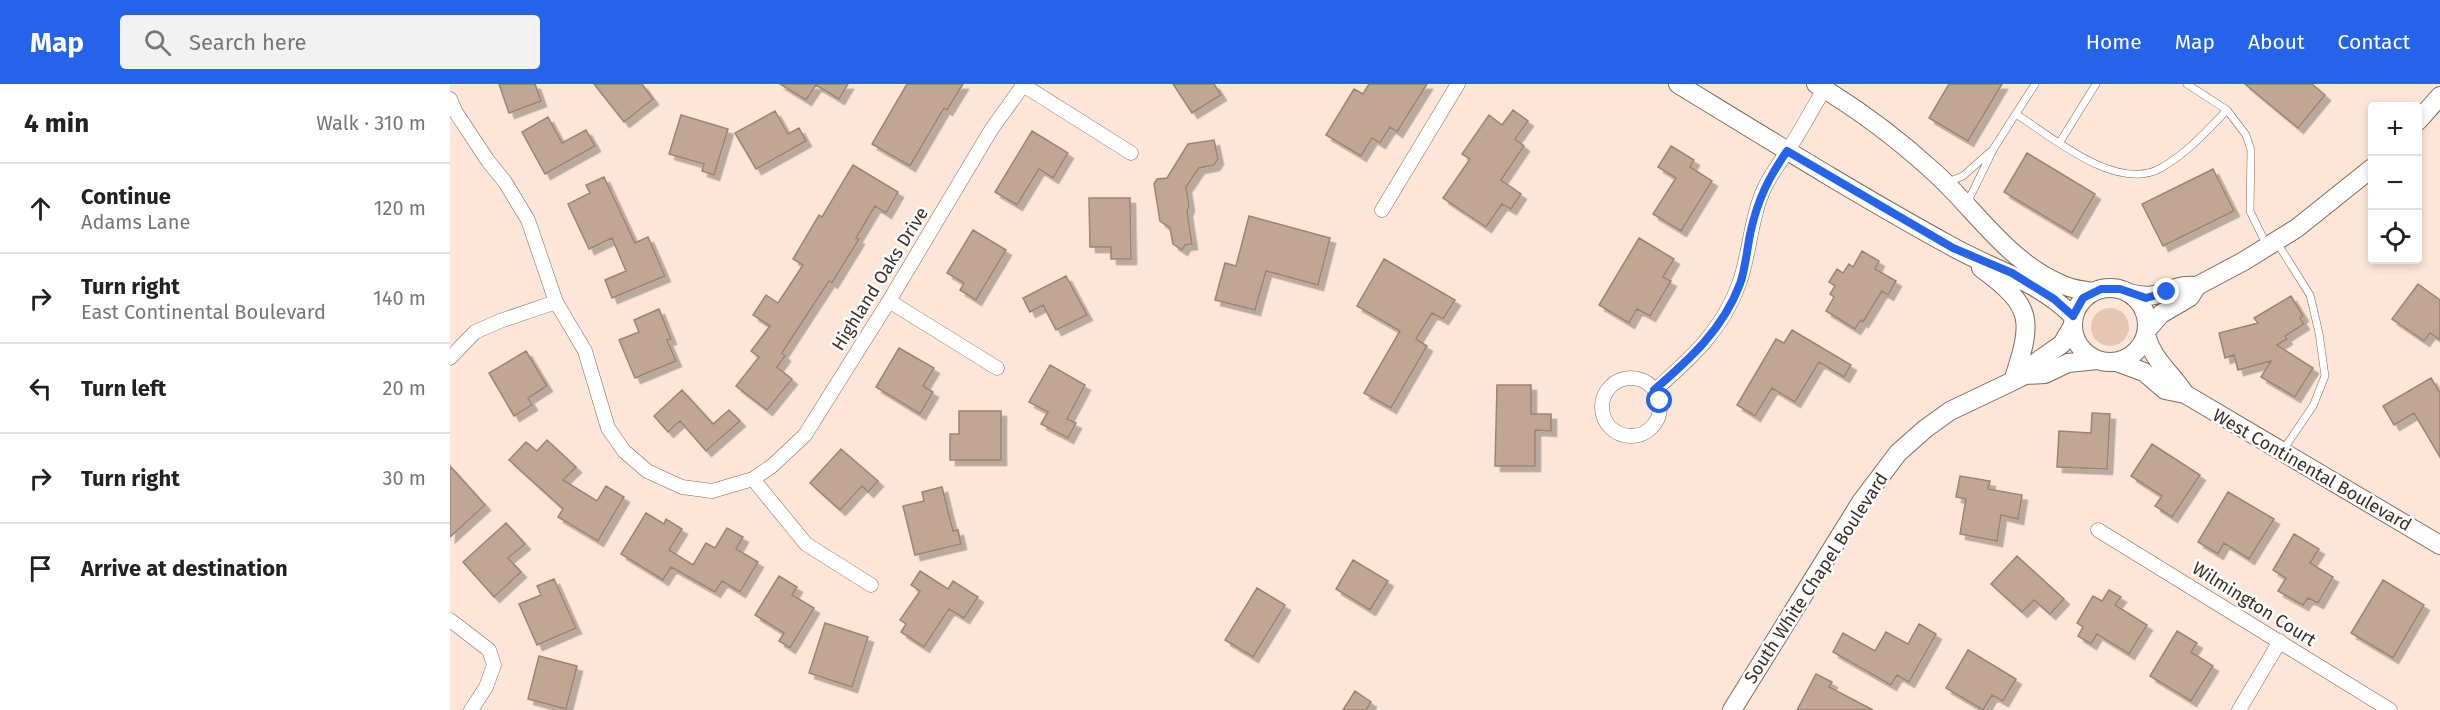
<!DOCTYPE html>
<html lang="en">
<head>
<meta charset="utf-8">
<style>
  :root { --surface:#fff; --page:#f2f2f2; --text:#222; --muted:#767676; --line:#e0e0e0; --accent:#2563eb }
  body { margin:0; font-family:"Fira Sans",sans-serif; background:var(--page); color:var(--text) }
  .controls { position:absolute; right:18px; top:18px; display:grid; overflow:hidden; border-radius:6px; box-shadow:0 3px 9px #0003 }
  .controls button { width:54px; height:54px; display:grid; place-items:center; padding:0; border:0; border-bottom:2px solid var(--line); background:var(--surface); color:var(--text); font:30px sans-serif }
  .stop { position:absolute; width:18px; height:18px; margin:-14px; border:4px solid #2563eb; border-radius:50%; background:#fff }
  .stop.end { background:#2563eb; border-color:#fff; box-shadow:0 2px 6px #0008 }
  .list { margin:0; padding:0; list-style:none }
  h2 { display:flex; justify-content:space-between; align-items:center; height:78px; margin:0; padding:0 24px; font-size:26px }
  h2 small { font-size:20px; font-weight:400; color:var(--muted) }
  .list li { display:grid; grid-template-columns:39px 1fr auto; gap:18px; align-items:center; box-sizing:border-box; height:90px; padding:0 24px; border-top:2px solid var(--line) }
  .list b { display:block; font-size:22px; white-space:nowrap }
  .list p { margin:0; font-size:20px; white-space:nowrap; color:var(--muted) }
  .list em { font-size:20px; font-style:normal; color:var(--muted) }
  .icon { flex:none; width:33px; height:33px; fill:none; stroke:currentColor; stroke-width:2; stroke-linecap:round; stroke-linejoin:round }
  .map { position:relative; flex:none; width:1990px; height:626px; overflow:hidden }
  header { display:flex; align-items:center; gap:36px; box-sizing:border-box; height:84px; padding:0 30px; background:var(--accent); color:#fff }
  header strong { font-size:28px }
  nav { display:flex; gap:33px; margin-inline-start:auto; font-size:21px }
  .search { width:420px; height:54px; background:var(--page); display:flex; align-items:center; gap:15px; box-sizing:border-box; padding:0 21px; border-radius:6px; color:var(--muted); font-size:22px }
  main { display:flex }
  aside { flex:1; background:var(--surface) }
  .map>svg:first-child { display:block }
  .green { fill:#e4c6b2 }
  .building { fill:#c2a694; stroke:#9e8372; stroke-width:1.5; filter:url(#shadow) }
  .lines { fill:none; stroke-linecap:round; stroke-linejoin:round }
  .lane-casing { stroke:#826958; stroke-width:8 }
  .street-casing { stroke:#826958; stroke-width:15 }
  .secondary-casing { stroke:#826958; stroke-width:20 }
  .lane { stroke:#fff; stroke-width:7 }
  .street { stroke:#fff; stroke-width:14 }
  .secondary { stroke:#fff; stroke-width:18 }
  .route { stroke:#2563eb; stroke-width:8 }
  .labels { text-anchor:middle; stroke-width:5; stroke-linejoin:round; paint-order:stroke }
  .street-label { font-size:18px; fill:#3a2e27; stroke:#fff }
</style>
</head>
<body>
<header>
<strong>Map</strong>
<div class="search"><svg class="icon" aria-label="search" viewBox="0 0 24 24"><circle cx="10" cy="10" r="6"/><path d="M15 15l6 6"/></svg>Search here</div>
<nav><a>Home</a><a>Map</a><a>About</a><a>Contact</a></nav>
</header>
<main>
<aside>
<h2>4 min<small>Walk · 310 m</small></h2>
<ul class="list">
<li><svg class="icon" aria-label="ahead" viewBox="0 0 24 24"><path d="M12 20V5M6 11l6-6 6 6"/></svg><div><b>Continue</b><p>Adams Lane</p></div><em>120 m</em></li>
<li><svg class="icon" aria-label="right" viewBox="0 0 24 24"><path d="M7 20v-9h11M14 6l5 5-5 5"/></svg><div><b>Turn right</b><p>East Continental Boulevard</p></div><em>140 m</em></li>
<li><svg class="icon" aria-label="left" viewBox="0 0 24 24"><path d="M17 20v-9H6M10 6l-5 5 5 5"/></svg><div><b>Turn left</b></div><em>20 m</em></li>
<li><svg class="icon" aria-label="right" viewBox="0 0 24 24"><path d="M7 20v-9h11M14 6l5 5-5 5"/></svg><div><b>Turn right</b></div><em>30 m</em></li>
<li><svg class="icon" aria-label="arrive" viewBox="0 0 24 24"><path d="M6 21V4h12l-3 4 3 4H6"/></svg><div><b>Arrive at destination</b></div></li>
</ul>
</aside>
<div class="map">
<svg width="1990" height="626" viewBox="0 0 1990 626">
  <defs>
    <filter id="shadow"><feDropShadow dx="5.5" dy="5.5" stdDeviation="0" flood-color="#0004"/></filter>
  </defs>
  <rect width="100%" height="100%" fill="#fde6d7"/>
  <!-- green -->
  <path class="green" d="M1641 243a19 19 0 1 1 38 0a19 19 0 1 1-38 0Z"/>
  <!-- building -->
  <path class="building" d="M49 0H85L91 17 59 29Z
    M144 0H192L203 15 174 38Z
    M330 0H398L389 15 366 1 356 16Z
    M457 0H513L497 26 494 24 460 82 422 60Z
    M723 0H764L771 11 742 29Z
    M919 0H977L947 48 940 43 930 59 922 54 911 72 876 51 904 5 913 10Z
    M1499 0H1552L1518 57 1479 34Z
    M1795 0H1862L1875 11 1848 44Z
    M1063 26 1078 37 1065 55 1074 62 1051 96 1071 110 1061 125 1052 120 1036 143 993 114 1020 75 1012 70 1039 31 1052 41Z
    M325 27 338 50 349 44 356 57 306 85 285 49Z
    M231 31 278 45 264 91 252 87 254 80 219 70Z
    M98 33 112 59 136 46 145 62 95 90 72 48Z
    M582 47 618 69 603 94 589 85 567 121 545 108Z
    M764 56 768 75 764 81 749 84 736 103 739 122 737 127 742 160 735 161 732 166 723 160 720 144 710 137 704 100 707 95 717 94 738 60Z
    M1221 62 1244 76 1240 83 1262 97 1231 147 1203 130 1226 94 1208 83Z
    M1577 69 1645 110 1622 149 1554 108Z
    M403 81 448 108 436 129 425 122 406 154 409 155 382 199 379 197 332 269 335 272 327 283 342 295 317 326 286 302 309 273 301 267 320 242 303 231 316 211 328 219 353 181 343 175 369 131 372 133Z
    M1763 85 1784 127 1713 162 1692 120Z
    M154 93 185 159 198 153 215 192 162 214 155 196 176 187 162 154 139 165 118 120 140 109 136 101Z
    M639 114H680L681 175H661V163H640Z
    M799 132 880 154 868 201 816 187 805 226 765 216 775 179 786 182Z
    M523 146 556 166 526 216 510 206 514 199 497 189Z
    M1189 154 1224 175 1213 193 1221 197 1200 232 1187 225 1179 239 1149 221Z
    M1412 167 1429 177 1425 185 1446 197 1438 211 1432 207 1413 238 1411 236 1405 245 1376 227 1384 213 1380 210 1385 202 1379 198 1387 185 1393 189 1399 180 1403 183Z
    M934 175 1005 216 993 235 982 229 966 255 977 262 941 324 914 309 950 247 907 222Z
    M616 192 637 231 606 246 593 221 580 228 573 214Z
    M1968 200 1990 216V256L1980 249 1974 257 1942 235Z
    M1841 212 1853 232 1850 234 1854 240 1835 252 1837 255 1827 261 1863 284 1845 313 1811 293 1821 277 1788 286 1784 271 1775 274 1769 249 1808 239 1804 234Z
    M209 225 221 255 217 256 226 277 185 294 169 256 189 248 184 236Z
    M1342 246 1401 281 1394 293 1369 278 1345 318 1322 304 1305 332 1287 321 1326 255 1334 259Z
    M449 264 484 284 473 302 483 308 470 330 426 303Z
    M76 267 97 302 78 314 82 321 64 332 39 289Z
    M600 281 635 301 617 335 626 339 618 354 591 340 598 328 579 318Z
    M1981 294 1990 309V373L1964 329 1944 341 1933 322Z
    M1047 301H1081V330H1101V347L1085 346V382H1045Z
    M232 306 263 340 279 326 290 337 256 367 230 337 218 348 204 332Z
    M509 327H551V376H500V350H509Z
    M1642 329 1660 330 1657 385 1607 383 1609 347 1641 349Z
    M97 356 126 383 113 396 147 417 156 402 174 413 148 457 108 433 113 425 59 376 76 358 87 367Z
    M1702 360 1750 391 1722 433 1705 422 1712 412 1681 392Z
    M391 365 428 397 418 408 412 402 390 426 360 399Z
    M0 382 35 421 0 453Z
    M1510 392 1540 397 1538 405 1572 411 1568 435 1551 431 1547 457 1510 450 1516 415 1506 413Z
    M492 403 503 447 508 446 511 460 465 471 453 422 474 417 472 408Z
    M1778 408 1824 435 1799 475 1774 459 1768 470 1748 458Z
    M196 429 214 440 216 435 232 445 219 466 243 481 256 459 265 464 277 444 293 453 286 465 308 478 290 508 272 497 265 508 221 483 213 496 171 470Z
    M56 439 75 460 58 474 71 488 44 513 13 478Z
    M1844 450 1869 465 1860 479 1883 493 1868 519 1858 514 1853 521 1828 507 1836 494 1823 486Z
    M1567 472 1614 515 1600 530 1584 516 1572 528 1541 500Z
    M903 476 938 497 920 526 886 505Z
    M470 487 498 505 503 497 528 513 514 534 499 525 474 563 451 548 456 540 450 536 470 507 461 501Z
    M329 492 347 503 342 511 364 524 340 564 329 557 334 549 305 531Z
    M104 495 126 544 87 561 69 520 91 511 87 502Z
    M1933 496 1974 521 1943 574 1901 549Z
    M807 504 835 521 803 573 775 556Z
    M1659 506 1671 513 1665 521 1697 541 1679 570 1647 550 1641 560 1628 552 1633 543 1627 539 1643 512 1652 517Z
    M375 539 418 553 402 603 359 589Z
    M1469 540 1486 550 1459 598 1447 591 1441 601 1383 568 1393 549 1425 567 1436 548 1458 560Z
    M1727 547 1747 559 1741 568 1763 582 1741 617 1700 592Z
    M1518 566 1566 595 1553 617 1542 611 1533 626 1496 604Z
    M89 572 127 582 116 625 78 615Z
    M1366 590 1382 598 1379 603 1423 626H1347Z
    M905 607 921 618 916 626H893Z"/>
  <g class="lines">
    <!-- lane casing -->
    <g class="lane-casing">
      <path id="lane" d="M1737 0 1777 26 1796 51 1801 66 1800 127 1817 162
        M1566 30C1602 53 1667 109 1711 84 1736 70 1757 47 1777 26
        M1610 58 1646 0
        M1498 98 1513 92 1540 68
        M1519 121 1520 113 1544 64 1585 0
        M1826 157 1860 211 1869 249 1875 292 1863 322 1833 366"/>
    </g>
    <!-- street casing -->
    <g class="street-casing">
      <path id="street" d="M573 1 681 69
        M0 15 5 27 38 77 55 98 78 136 106 218 135 267 158 344 174 367 197 387 232 403 262 407 303 395 322 382 355 351 439 217 541 46 574 0
        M932 126 1008 0
        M439 217 547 284
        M0 274 25 248 50 237 106 218
        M1152 323a29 29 0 1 1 58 0a29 29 0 1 1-58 0Z
        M1205 306C1241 274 1272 247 1289 200 1300 170 1300 137 1313 107 1319 93 1328 81 1337 68 1350 48 1362 26 1374 5
        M303 395 356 460 421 501
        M1648 446 1940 626
        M0 536 39 566 44 581 36 603 21 626
        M1789 626 1830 557"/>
    </g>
    <!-- secondary casing -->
    <g class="secondary-casing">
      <path id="secondary" d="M1228 0C1318 55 1408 111 1501 162 1543 186 1587 196 1623 232
        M1366 0C1408 25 1448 55 1484 88 1525 125 1558 178 1611 200 1620 205 1632 206 1642 208
        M1968 37 1990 12
        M1531 184C1584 223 1583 236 1563 297
        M1623 241a37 37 0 1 1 74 0a37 37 0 1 1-74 0Z
        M1679 209C1713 219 1717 199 1747 202
        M1697 246 1711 230 1740 213 1747 202 1794 177 1847 144 1922 84
        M1696 251C1703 277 1721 288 1735 310L1990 461
        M1667 278 1694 288 1715 306 1735 310
        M1575 291 1585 279 1612 260 1622 243
        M1282 626 1411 418 1448 369 1475 345 1500 327 1563 297 1575 291 1595 290 1618 279 1647 276"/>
    </g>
    <!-- lane -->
    <use href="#lane" class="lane"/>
    <!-- street -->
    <use href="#street" class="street"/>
    <!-- secondary -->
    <use href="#secondary" class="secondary"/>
  </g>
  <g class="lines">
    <!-- route -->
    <path class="route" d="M1210 317 1204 306C1240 275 1273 245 1290 200 1296 183 1297 163 1301 146 1308 115 1319 93 1337 67L1503 164 1562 189 1604 215 1623 232 1633 214 1651 205H1670L1696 214 1717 208"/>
  </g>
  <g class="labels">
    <!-- street labels -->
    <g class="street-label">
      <text transform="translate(430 195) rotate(-58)" y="6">Highland Oaks Drive</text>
      <text transform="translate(1862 386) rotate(30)" y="6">West Continental Boulevard</text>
      <text transform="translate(1366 494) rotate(-57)" y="6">South White Chapel Boulevard</text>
      <text transform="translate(1804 520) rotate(32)" y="6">Wilmington Court</text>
    </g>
  </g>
</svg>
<div class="controls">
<button>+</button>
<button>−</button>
<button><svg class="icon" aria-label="locate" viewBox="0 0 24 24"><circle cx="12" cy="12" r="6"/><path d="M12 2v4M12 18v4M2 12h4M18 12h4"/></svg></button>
</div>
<div class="stop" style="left:1210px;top:317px"></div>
<div class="stop end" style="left:1717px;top:208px"></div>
</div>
</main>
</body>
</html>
